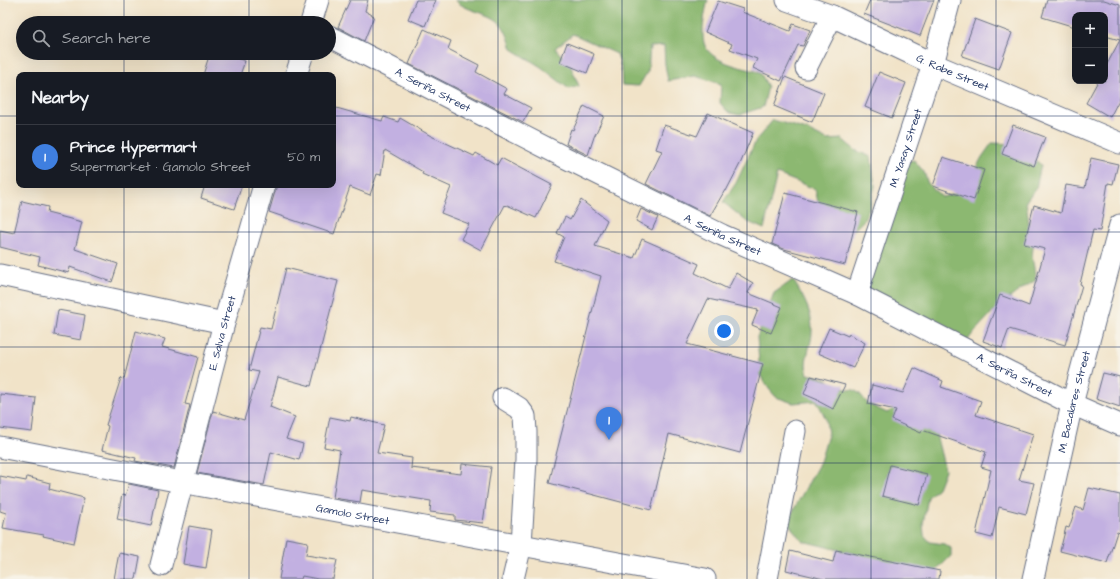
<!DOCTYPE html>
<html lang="en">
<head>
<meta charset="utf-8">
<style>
  :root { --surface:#171b24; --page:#242831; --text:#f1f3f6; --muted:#9ea1a6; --line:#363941; --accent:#d1495b }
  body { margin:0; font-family:"Architects Daughter",sans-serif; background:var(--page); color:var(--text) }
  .controls { position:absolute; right:12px; top:12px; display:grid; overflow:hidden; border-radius:8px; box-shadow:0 4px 16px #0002 }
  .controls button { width:36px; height:36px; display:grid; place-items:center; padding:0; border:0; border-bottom:1px solid var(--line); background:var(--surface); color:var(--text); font:20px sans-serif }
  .you { position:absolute; left:724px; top:331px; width:14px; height:14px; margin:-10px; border:3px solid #fff; border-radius:50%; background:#1a73e8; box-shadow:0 0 0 6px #1a73e833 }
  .badge { display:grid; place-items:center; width:26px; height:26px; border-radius:50%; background:var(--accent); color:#fff; font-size:13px; font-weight:700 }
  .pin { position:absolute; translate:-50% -33px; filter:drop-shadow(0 1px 2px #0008) }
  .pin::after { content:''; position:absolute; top:21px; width:14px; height:12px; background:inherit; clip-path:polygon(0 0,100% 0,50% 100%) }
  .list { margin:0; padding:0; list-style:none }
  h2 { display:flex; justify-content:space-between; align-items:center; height:52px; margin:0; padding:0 16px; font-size:17px }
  h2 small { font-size:13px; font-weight:400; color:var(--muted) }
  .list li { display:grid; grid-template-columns:26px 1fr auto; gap:12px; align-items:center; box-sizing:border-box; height:64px; padding:0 16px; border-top:1px solid var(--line) }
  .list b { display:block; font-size:15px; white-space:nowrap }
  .list p { margin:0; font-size:13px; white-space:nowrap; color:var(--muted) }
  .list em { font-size:13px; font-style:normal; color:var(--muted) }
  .icon { flex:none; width:22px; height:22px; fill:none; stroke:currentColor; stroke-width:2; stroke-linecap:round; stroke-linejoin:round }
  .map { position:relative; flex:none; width:1120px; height:579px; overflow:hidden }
  .search { position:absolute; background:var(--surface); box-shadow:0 4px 16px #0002; left:16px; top:16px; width:320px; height:44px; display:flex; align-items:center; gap:10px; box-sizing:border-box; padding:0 14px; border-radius:22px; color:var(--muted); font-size:15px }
  .panel { position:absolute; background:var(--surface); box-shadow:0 4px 16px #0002; left:16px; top:72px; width:320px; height:116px; border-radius:8px }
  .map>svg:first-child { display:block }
  .forest { fill:#8cb871; stroke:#547468 }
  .building { fill:#c2b0e1 }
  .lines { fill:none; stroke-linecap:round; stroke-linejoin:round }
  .minor-casing { stroke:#666e83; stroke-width:23 }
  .minor { stroke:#fff; stroke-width:21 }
  .grid { fill:none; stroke:#1b2f5e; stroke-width:1; stroke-opacity:0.55 }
  .labels { text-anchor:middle; stroke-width:3; stroke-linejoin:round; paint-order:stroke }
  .street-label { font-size:11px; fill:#1b2f5e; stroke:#f7f3e8 }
</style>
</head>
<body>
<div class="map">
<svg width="1120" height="579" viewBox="0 0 1120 579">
  <rect width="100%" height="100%" fill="#f7f3e8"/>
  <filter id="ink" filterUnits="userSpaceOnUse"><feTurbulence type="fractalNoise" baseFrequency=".025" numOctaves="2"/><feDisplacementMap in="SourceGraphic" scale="8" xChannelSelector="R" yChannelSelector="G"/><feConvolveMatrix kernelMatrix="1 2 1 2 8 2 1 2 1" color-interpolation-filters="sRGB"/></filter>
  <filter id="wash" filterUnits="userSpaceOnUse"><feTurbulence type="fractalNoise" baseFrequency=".012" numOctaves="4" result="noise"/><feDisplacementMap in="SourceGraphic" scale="16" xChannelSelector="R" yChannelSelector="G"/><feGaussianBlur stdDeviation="0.9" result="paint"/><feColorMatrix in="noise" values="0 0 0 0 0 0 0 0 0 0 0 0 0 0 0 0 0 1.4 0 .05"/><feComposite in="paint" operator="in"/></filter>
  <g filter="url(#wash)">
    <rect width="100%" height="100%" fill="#f1e3c8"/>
    <!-- forest -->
    <path class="forest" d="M455 0H708C705 11 701 32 704 43 709 62 743 68 760 72L768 87 763 107 739 115 728 112 720 103 721 84 695 76 668 81 665 64 664 46 650 47 648 71 639 86 622 85 621 67 617 54 573 34 555 48 571 67 579 86 569 89 541 67 512 49C509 39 505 25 495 19 482 11 466 11 455 0Z
      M773 120 807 130 827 140 842 139 855 150 871 157 875 186 870 206 864 220 842 242 826 211 818 202 815 189 777 174 764 229 746 221 723 202 736 183 756 140Z
      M992 143 1016 144 1029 153 1041 165 1036 188 1026 201 1029 224 1035 232 1032 256 1036 280C1006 298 988 315 966 342L864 287V234L873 215 892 164 914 160 924 172 928 184 942 197 956 194 968 183 982 157Z
      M793 280C803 296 813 313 812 332 812 346 802 361 808 374L827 379 837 388 854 390 860 394 868 404 887 413 897 407 933 422 945 470 938 488 928 497 923 524 924 535 930 542 944 544 951 548V556L932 575 893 579 852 553 802 541 787 522 820 462 828 435 826 419 817 401 793 403 776 397 769 389 760 375 757 337 774 293Z"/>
    <g id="blocks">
      <!-- building -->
      <path class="building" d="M350 0H368L365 11 374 16 364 41 338 27Z
        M416 0H436L425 26 408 19Z
        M870 0H934L920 36 864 14Z
        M1047 0H1104L1120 5V98L1110 117 1086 103 1098 81H1105V68L1120 40 1105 36V15H1075V27L1042 17Z
        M718 1 743 9 742 12 790 31 793 24 810 30 803 46 798 45 781 81 753 68 757 59 730 49 732 44 705 32Z
        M975 19 1012 33 999 69 962 56Z
        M424 29 451 41 448 49 479 65 476 72 507 89 504 94 531 108 523 122 409 64Z
        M567 43 594 54 587 73 560 62Z
        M210 53H221L245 61 240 75H203Z
        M879 72 906 83 892 118 865 107Z
        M785 77 824 93 812 122 774 106Z
        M584 106 604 116 594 137 588 155 566 144 571 129 573 130Z
        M333 107 382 121 384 117 398 122 400 118 431 136 474 156 476 153 497 165 501 158 552 185 536 218 507 205 506 206 505 205 481 250 461 239 469 224 441 213 451 187 422 174 423 172 385 150 381 175 377 174 370 195 350 187 334 234 269 212 277 185H333Z
        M708 113 753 133 741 162 726 191 725 190 710 216 646 184 662 151 656 149 664 125 697 136Z
        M1013 125 1045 137 1034 166 1002 154Z
        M943 157 984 170 974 200 933 186Z
        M1091 158 1118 164 1113 184 1108 183 1100 231 1093 230 1080 284 1082 285 1065 345 1009 329 1002 348 983 341 1000 295 1029 306 1045 249 1024 244 1034 205 1061 213 1066 185 1085 188Z
        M205 185H242L234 209 201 198Z
        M785 193 858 212 845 265 784 249 772 244Z
        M581 200 607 220 595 246 634 258 642 239 699 264 695 273 728 289 736 273 753 283 748 293 782 307 771 333 752 325 758 310 708 299 687 344 763 364 740 453 669 434 651 510 549 483 601 276 554 261 564 237 557 233 565 217 570 220Z
        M22 201 48 207 47 213 82 222 75 249 118 264 112 282 70 267 69 273 38 265 40 257 0 247V230L14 233Z
        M641 209 658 217 652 230 636 221Z
        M286 268 338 281 311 386 278 377 270 407 295 417 286 439 303 444 299 460 271 452 264 485 197 473 213 411 244 420 259 372 249 370 260 327 271 329Z
        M58 310 85 315 81 340 54 335Z
        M829 328 848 336 849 334 865 343 853 368 818 353Z
        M136 331 165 339 162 347 198 357 185 404 190 405 174 468 135 461 136 458 102 450 108 426 106 425 121 378 124 379Z
        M914 368 943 381 941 387 981 401 976 415 1033 434 1019 480 1034 483 1026 514 999 507 992 538 976 534 991 470 981 467 986 452 922 430 921 433 892 420 896 410 868 404 872 385 903 393Z
        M1103 373 1120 377V407L1096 399Z
        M811 376 845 385 833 409 818 401V400L804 394Z
        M0 394 36 398 32 432 0 428Z
        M330 417 350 421 351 417 384 425 377 453 412 458 411 468 461 474 462 464 491 467 483 523 455 520V515L430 512 431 501 362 490 360 502 333 498 340 450 324 447Z
        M890 465 927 474 919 505 882 496Z
        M0 476 26 481 27 477 50 483 49 489 84 498 74 543 43 536 44 535 3 528 6 513 0 511Z
        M129 484 158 490 151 526 117 519 122 495 125 496Z
        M1089 488 1120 495V533L1117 532 1107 563 1060 551 1066 527 1069 528 1076 507 1083 510Z
        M189 526 212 530 206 568 183 564Z
        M286 538 308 542 306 555 337 560 333 579H318L302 576 301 579H279Z
        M836 550 940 571 939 579H824L786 570 790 551 833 562Z
        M119 553 140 557 136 579H114Z"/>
    </g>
  </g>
  <g filter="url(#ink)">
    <use href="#blocks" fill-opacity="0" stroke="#666e83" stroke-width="1"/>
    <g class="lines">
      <!-- minor casing -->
      <g class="minor-casing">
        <g id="minor">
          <path id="s1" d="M787 0 832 16 933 64 1120 143"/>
          <path d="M311 23 318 0"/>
          <path id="s2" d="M329 36 566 158 722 235 857 294 1072 404 1120 425"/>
          <path d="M806 68 832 16"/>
          <path d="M296 75 303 53"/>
          <path d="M0 275 224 323"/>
          <path id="s3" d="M857 294 933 64 950 0"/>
          <path d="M503 398 519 408 525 416 526 432V459L521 545 513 579"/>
          <path id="s4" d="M0 447 181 482 705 579"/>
          <path id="s5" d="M161 565 224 323 264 185"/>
          <path d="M767 579 795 431"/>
          <path id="s6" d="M1033 579 1072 404 1120 225"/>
        </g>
      </g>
      <!-- minor -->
      <use href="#minor" class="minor"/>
    </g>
  </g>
  <!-- grid -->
  <path class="grid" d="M124 0V23M249 0V23M373 0V579M498 0V579M622 0V579M747 0V579M871 0V579M996 0V579M124 53V75M249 53V75M0 116H19M333 116H1120M124 185V579M249 185V579M0 232H1120M0 347H1120M0 463H1120"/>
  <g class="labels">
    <!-- street labels -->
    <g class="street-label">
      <text dy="4" stroke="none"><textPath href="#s1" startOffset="181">G. Rabe Street</textPath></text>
      <text dy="4" stroke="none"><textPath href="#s2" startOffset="117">A. Seriña Street</textPath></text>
      <text dy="4" stroke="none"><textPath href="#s3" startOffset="154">M. Yasay Street</textPath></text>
      <text dy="4" stroke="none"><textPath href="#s2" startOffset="441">A. Seriña Street</textPath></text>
      <text dy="4" stroke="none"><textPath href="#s5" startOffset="240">E. Salva Street</textPath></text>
      <text dy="4" stroke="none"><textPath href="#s2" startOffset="765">A. Seriña Street</textPath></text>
      <text dy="4" stroke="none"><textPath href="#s6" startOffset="182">M. Bacalares Street</textPath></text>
      <text dy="4" stroke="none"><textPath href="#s4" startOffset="359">Gamolo Street</textPath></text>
    </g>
  </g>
</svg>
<div class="controls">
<button>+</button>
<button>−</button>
</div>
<div class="you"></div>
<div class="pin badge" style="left:609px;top:440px;background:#3f7fe0">1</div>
<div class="search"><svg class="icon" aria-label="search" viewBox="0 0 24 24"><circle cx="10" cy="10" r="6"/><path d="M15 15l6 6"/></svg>Search here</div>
<section class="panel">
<h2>Nearby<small></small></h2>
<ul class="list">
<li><span class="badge" style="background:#3f7fe0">1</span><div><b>Prince Hypermart</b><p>Supermarket · Gamolo Street</p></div><em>50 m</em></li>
</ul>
</section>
</div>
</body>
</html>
